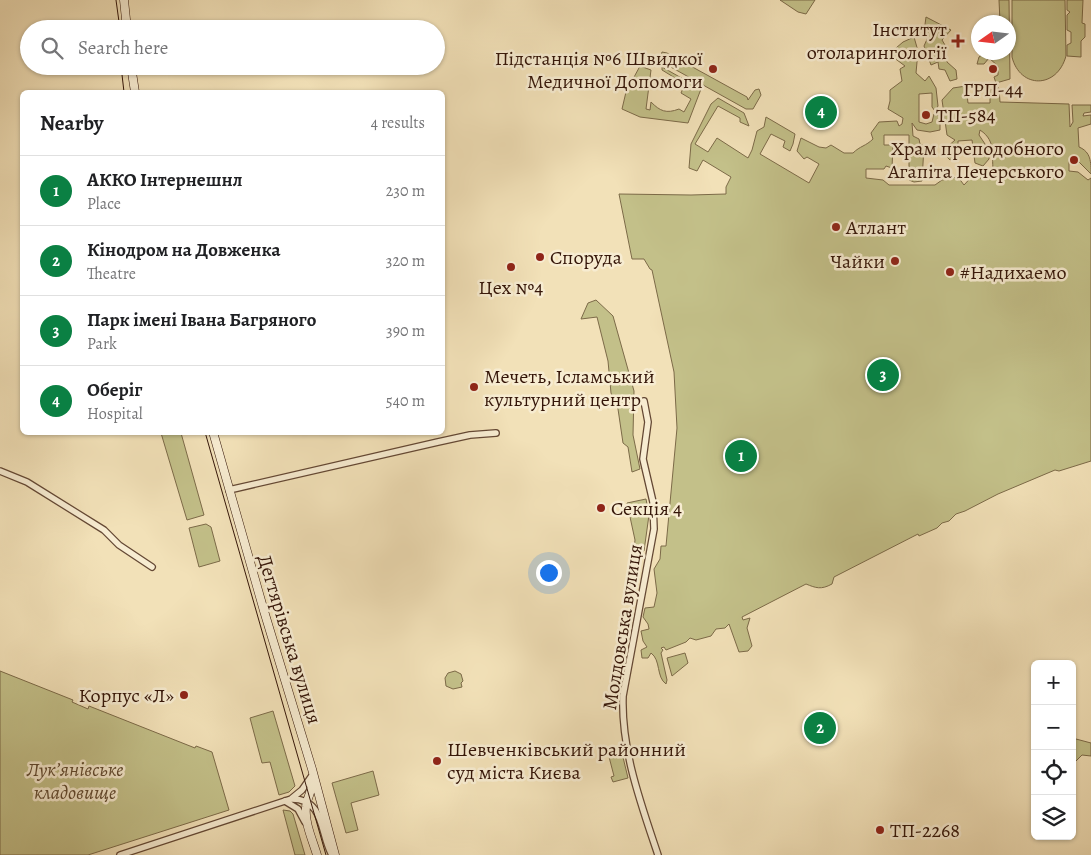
<!DOCTYPE html>
<html lang="en">
<head>
<meta charset="utf-8">
<style>
  :root { --surface:#fff; --page:#f2f2f2; --text:#202124; --muted:#757577; --line:#e0e0e0; --accent:#0b8043 }
  body { margin:0; font-family:Alegreya,serif; background:var(--page); color:var(--text) }
  .controls { position:absolute; right:15px; bottom:15px; display:grid; overflow:hidden; border-radius:8px; box-shadow:0 1px 4px #0004 }
  .controls button { width:45px; height:45px; display:grid; place-items:center; padding:0; border:0; border-bottom:1px solid var(--line); background:var(--surface); color:var(--text); font:25px sans-serif }
  .compass { position:absolute; left:971px; top:15px; width:45px; height:45px; border-radius:50%; background:var(--surface); box-shadow:0 1px 4px #0004; rotate:256deg }
  .you { position:absolute; left:548px; top:572px; width:18px; height:18px; margin:-12px; border:4px solid #fff; border-radius:50%; background:#1a73e8; box-shadow:0 0 0 8px #1a73e833 }
  .badge { display:grid; place-items:center; width:32px; height:32px; border-radius:50%; background:var(--accent); color:#fff; font-size:16px; font-weight:700 }
  .pin { position:absolute; translate:-50% -50%; border:2px solid #fff; box-shadow:0 1px 5px #0006 }
  .list { margin:0; padding:0; list-style:none }
  h2 { display:flex; justify-content:space-between; align-items:center; height:65px; margin:0; padding:0 20px; font-size:21px }
  h2 small { font-size:16px; font-weight:400; color:var(--muted) }
  .list li { display:grid; grid-template-columns:32px 1fr auto; gap:15px; align-items:center; box-sizing:border-box; height:70px; padding:0 20px; border-top:1px solid var(--line) }
  .list b { display:block; font-size:19px; white-space:nowrap }
  .list p { margin:0; font-size:16px; white-space:nowrap; color:var(--muted) }
  .list em { font-size:16px; font-style:normal; color:var(--muted) }
  .icon { flex:none; width:28px; height:28px; fill:none; stroke:currentColor; stroke-width:2; stroke-linecap:round; stroke-linejoin:round }
  .map { position:relative; flex:none; width:1091px; height:855px; overflow:hidden }
  .search { position:absolute; background:var(--surface); box-shadow:0 1px 4px #0004; left:20px; top:20px; width:425px; height:55px; display:flex; align-items:center; gap:12px; box-sizing:border-box; padding:0 18px; border-radius:28px; color:var(--muted); font-size:19px }
  .panel { position:absolute; background:var(--surface); box-shadow:0 1px 4px #0004; left:20px; top:90px; width:425px; height:345px; border-radius:8px }
  .map>svg:first-child { display:block }
  .green { fill:#c3c089; stroke:#7c6a48 }
  .lines { fill:none; stroke-linecap:round; stroke-linejoin:round }
  .minor-casing { stroke:#644834; stroke-width:8 }
  .secondary-casing { stroke:#341508; stroke-width:9 }
  .minor { stroke:#f7ecd1; stroke-width:5.5 }
  .secondary { stroke:#f7ecd1; stroke-width:8 }
  .tram { stroke:#341508; stroke-width:1 }
  .poi-dot { fill:#8f2418; stroke:#f7ecd1; stroke-width:2 }
  .labels { text-anchor:middle; stroke-width:5; stroke-linejoin:round; paint-order:stroke }
  .poi-label { font-size:20px; fill:#341508; stroke:#f7ecd1; text-anchor:start }
  .street-label { font-size:20px; fill:#341508; stroke:#f7ecd1 }
  .park-label { font-size:20px; font-style:italic; fill:#5f482f; stroke:#f7ecd1 }
</style>
</head>
<body>
<div class="map">
<svg width="1091" height="855" viewBox="0 0 1091 855">
  <rect width="100%" height="100%" fill="#f2e1b8"/>
  <filter id="stains"><feTurbulence type="fractalNoise" baseFrequency=".004" numOctaves="4"/><feColorMatrix values="0 0 0 0 .2 0 0 0 0 .09 0 0 0 0 .02 0 0 0 .5 -.17"/></filter>
  <radialGradient id="worn" r=".72"><stop offset=".6" stop-color="#630" stop-opacity="0"/><stop offset="1" stop-color="#630" stop-opacity=".3"/></radialGradient>
  <!-- green -->
  <path class="green" d="M780 0H815L806 14 798 12Z
    M999 0H1009L1010 79 996 83 994 77 998 75V66L989 58 984 64H977L979 57 984 53 1008 52V22H1000Z
    M1012 0H1065L1066 56C1057 89 1020 89 1012 57Z
    M1067 0H1083L1082 23 1085 24V37L1081 41V57L1067 56V45L1071 43V32L1067 30V15L1070 12 1067 10Z
    M926 17 951 30 942 40 945 45 942 49 947 62 956 70 957 79 950 81 945 70 939 69 938 62 931 65 924 46 928 37 924 32Z
    M914 37 918 51 916 73 925 81 929 76 936 88 938 106 935 111 932 107V93L919 94V122L926 124 932 122 934 114 940 116V130L930 132 917 130 912 123 913 136 919 139 920 144 924 146 922 181 914 182 909 180V135H884V145H893L892 168 886 166 884 169H866V178L883 180 889 185H935L942 180 958 177 964 185 976 172 981 179 988 180 994 174C990 157 998 142 980 130L979 135 989 150V159L983 166 975 163 972 140 958 141V155L950 160 945 155 946 148 955 140 947 135 942 100 953 88 966 86 968 103H990V90L999 88 1000 102 1069 104 1070 127 1073 122 1072 105H1091V112L1084 113 1083 116 1091 115V124L1078 128 1079 147C1091 152 1091 162 1091 174L1078 161 1069 159V171L1078 172 1088 180 1091 178V461L1059 471 1055 470 998 494 965 511 956 514 949 521 942 523 937 528 919 536 918 534 834 577 832 584C821 590 816 588 806 584L742 617 743 620 750 618 747 628 752 646 748 651 739 652 729 624 725 628 716 629 711 636 696 640 690 638 686 642 666 650 664 647 661 648 663 650 661 653 667 680 666 684C656 677 661 660 651 653L648 658H642L641 650 647 647 643 641 641 631 649 629 648 624 643 617 645 608 654 607 657 593 654 569 660 559 661 546H666L677 428 674 372 652 270 650 269 644 259H632L619 194 691 195 726 194V187L731 177 703 160 697 171 689 168 691 144 711 104 718 98 744 113 749 126 740 122V118L718 106 695 144 708 152 717 138 748 158 752 150 757 131 764 127 766 117 795 134 793 144 790 151 783 147 785 141 771 134 760 154 809 183 819 164 807 157 804 159 797 151 801 138 819 147 826 148 831 145 844 153H853C860 146 866 146 873 139L871 133 879 122 897 121 899 126 902 124 903 118 888 109 890 101V90L902 81 900 69 905 66 889 54 903 42Z
    M662 52 667 53 747 97 748 100 755 90 759 89 761 95 753 109H746L660 61V59Z
    M640 66 651 70 646 109 650 110 651 102C660 111 666 114 679 109L684 112 691 99 681 93 685 84 662 70V67L701 89 688 123 640 117 622 109 626 92Z
    M596 300 613 316 634 391 633 435 640 469 632 472 628 447 623 443 618 409 611 393 608 361 597 317 581 319 588 303Z
    M161 433H181L204 515 187 520Z
    M646 499 649 515 644 551 634 549 635 540 627 503Z
    M206 524 211 527 220 561 199 567 189 528Z
    M685 653 688 663 672 676 667 658Z
    M0 671 73 700 72 702 88 709 89 706 195 748 196 746 212 752 229 810 88 855H0Z
    M455 671 461 674 463 681 461 683 462 687 453 689 446 686 445 678 448 673Z
    M273 711 295 786 289 792 279 795 270 762 262 763 250 718Z
    M1076 739 1091 743V756L1082 755 1072 765V741Z
    M615 749H619L622 753 628 778 613 782 611 777 614 776 608 753Z
    M373 771 379 795 351 803 358 830 346 833 332 783Z
    M283 810 290 811 293 814 305 855H295Z"/>
  <g class="lines">
    <!-- minor casing -->
    <g class="minor-casing">
      <path id="minor" d="M644 401 648 422 643 459 653 502 654 529 623 696C621 750 641 804 658 855
        M0 471 27 482 104 530 119 545 152 567
        M229 490 438 442 470 435 496 433
        M292 799C325 799 320 834 332 855
        M285 801 298 809 305 822
        M120 855 291 799 302 790 311 777"/>
    </g>
    <!-- secondary casing -->
    <g class="secondary-casing">
      <path id="secondary" d="M124 0 127 29
        M131 66 135 92
        M213 432 264 611 312 769 335 855
        M312 780C313 790 307 797 306 807 304 822 313 841 317 855"/>
    </g>
    <!-- minor -->
    <use href="#minor" class="minor"/>
    <!-- secondary -->
    <use href="#secondary" class="secondary"/>
    <!-- tram -->
    <path class="tram" d="M116 0 120 29
      M121 66 124 92
      M205 432 326 855"/>
  </g>
  <!-- markers -->
  <g class="poi-dot">
    <path d="M955.5 33.5h5v5h5v5h-5v5h-5v-5h-5v-5h5z"/>
    <circle cx="713" cy="69" r="5"/>
    <circle cx="993" cy="69" r="5"/>
    <circle cx="926" cy="115" r="5"/>
    <circle cx="1074" cy="160" r="5"/>
    <circle cx="836" cy="227" r="5"/>
    <circle cx="540" cy="257" r="5"/>
    <circle cx="895" cy="261" r="5"/>
    <circle cx="511" cy="267" r="5"/>
    <circle cx="950" cy="272" r="5"/>
    <circle cx="474" cy="387" r="5"/>
    <circle cx="601" cy="508" r="5"/>
    <circle cx="184" cy="695" r="5"/>
    <circle cx="437" cy="761" r="5"/>
    <circle cx="880" cy="830" r="5"/>
  </g>
  <g class="labels">
    <!-- poi labels -->
    <g class="poi-label">
      <text x="947" y="36" text-anchor="end">Інститут<tspan x="947" dy="23">отоларингології</tspan></text>
      <text x="703" y="65" text-anchor="end">Підстанція №6 Швидкої<tspan x="703" dy="23">Медичної Допомоги</tspan></text>
      <text x="993" y="96" text-anchor="middle">ГРП-44</text>
      <text x="936" y="122">ТП-584</text>
      <text x="1064" y="155" text-anchor="end">Храм преподобного<tspan x="1064" dy="23">Агапіта Печерського</tspan></text>
      <text x="846" y="234">Атлант</text>
      <text x="550" y="264">Споруда</text>
      <text x="885" y="268" text-anchor="end">Чайки</text>
      <text x="960" y="279">#Надихаемо</text>
      <text x="511" y="294" text-anchor="middle">Цех №4</text>
      <text x="484" y="383">Мечеть, Ісламський<tspan x="484" dy="23">культурний центр</tspan></text>
      <text x="611" y="515">Секція 4</text>
      <text x="174" y="702" text-anchor="end">Корпус «Л»</text>
      <text x="447" y="756">Шевченківський районний<tspan x="447" dy="23">суд міста Києва</tspan></text>
      <text x="890" y="837">ТП-2268</text>
    </g>
    <!-- street labels -->
    <g class="street-label">
      <text transform="translate(622 627) rotate(-81)" y="7">Молдовська вулиця</text>
      <text transform="translate(290 639) rotate(73)" y="7">Дегтярівська вулиця</text>
    </g>
    <!-- park labels -->
    <g class="park-label">
      <text x="75" y="776">Лукʼянівське<tspan x="75" dy="23">кладовище</tspan></text>
    </g>
  </g>
  <rect width="100%" height="100%" filter="url(#stains)"/>
  <rect width="100%" height="100%" fill="url(#worn)"/>
</svg>
<div class="controls">
<button>+</button>
<button>−</button>
<button><svg class="icon" aria-label="locate" viewBox="0 0 24 24"><circle cx="12" cy="12" r="6"/><path d="M12 2v4M12 18v4M2 12h4M18 12h4"/></svg></button>
<button><svg class="icon" aria-label="layers" viewBox="0 0 24 24"><path d="M12 4l9 5-9 5-9-5zM3 14l9 5 9-5"/></svg></button>
</div>
<svg class="compass" viewBox="-18 -18 36 36"><path d="M0-13l5 13h-10z" fill="#e53935"/><path d="M0 13l5-13h-10z" fill="#757577"/></svg>
<div class="you"></div>
<div class="pin badge" style="left:741px;top:456px">1</div>
<div class="pin badge" style="left:820px;top:728px">2</div>
<div class="pin badge" style="left:883px;top:375px">3</div>
<div class="pin badge" style="left:821px;top:112px">4</div>
<div class="search"><svg class="icon" aria-label="search" viewBox="0 0 24 24"><circle cx="10" cy="10" r="6"/><path d="M15 15l6 6"/></svg>Search here</div>
<section class="panel">
<h2>Nearby<small>4 results</small></h2>
<ul class="list">
<li><span class="badge">1</span><div><b>АККО Інтернешнл</b><p>Place</p></div><em>230 m</em></li>
<li><span class="badge">2</span><div><b>Кінодром на Довженка</b><p>Theatre</p></div><em>320 m</em></li>
<li><span class="badge">3</span><div><b>Парк імені Івана Багряного</b><p>Park</p></div><em>390 m</em></li>
<li><span class="badge">4</span><div><b>Оберіг</b><p>Hospital</p></div><em>540 m</em></li>
</ul>
</section>
</div>
</body>
</html>
